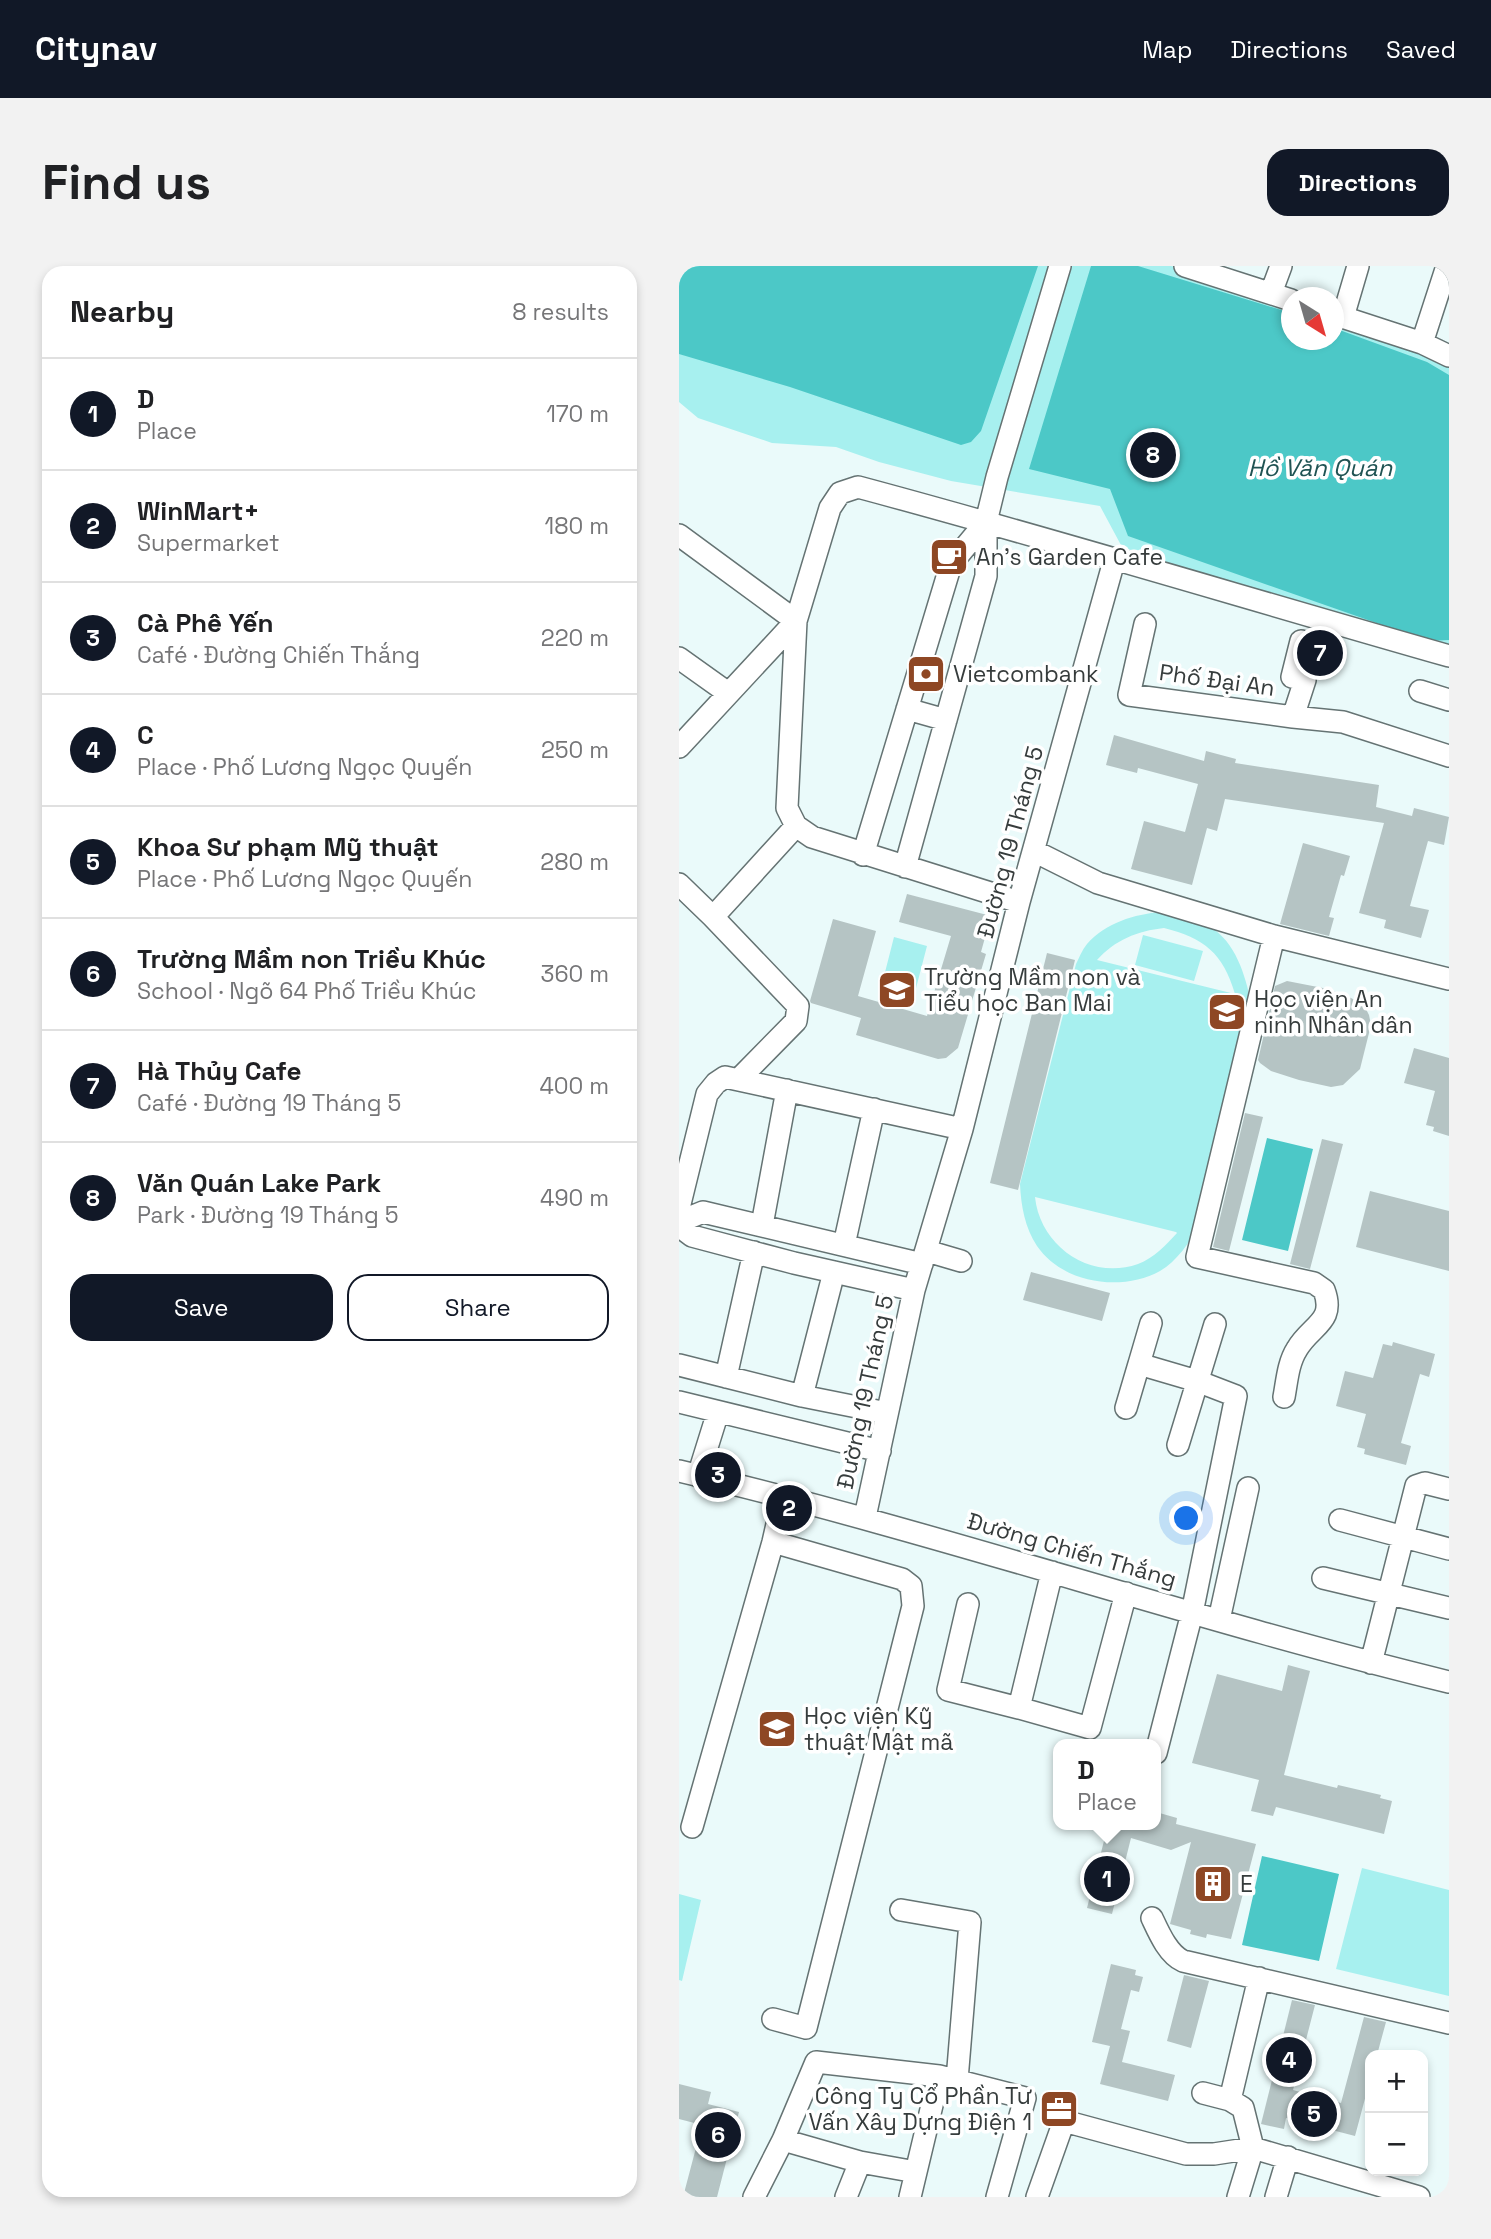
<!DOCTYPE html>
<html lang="en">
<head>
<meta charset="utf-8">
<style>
  :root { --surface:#fff; --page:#f2f2f2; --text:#202124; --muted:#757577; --line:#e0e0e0; --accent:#111827 }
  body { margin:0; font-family:"Space Grotesk",sans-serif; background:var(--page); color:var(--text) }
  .controls { position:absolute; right:21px; bottom:21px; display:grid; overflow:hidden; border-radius:14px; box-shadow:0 4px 10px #0003 }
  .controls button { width:63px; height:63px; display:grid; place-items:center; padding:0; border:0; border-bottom:2px solid var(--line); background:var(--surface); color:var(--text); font:35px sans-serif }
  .compass { position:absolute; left:602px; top:21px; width:63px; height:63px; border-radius:50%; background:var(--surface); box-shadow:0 4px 10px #0003; rotate:143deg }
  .you { position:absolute; left:508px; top:1253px; width:24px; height:24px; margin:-18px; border:5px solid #fff; border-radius:50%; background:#1a73e8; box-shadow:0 0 0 10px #1a73e833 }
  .badge { display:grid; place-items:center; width:46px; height:46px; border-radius:50%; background:var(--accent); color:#fff; font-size:23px; font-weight:700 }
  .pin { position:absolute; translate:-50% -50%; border:4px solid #fff; box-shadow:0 2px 7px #0006 }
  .popup { position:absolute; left:374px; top:1473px; width:108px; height:91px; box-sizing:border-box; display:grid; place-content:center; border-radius:14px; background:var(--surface); filter:drop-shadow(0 2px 5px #0005); font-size:23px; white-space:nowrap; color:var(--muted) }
  .popup b { font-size:26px; color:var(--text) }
  .popup::after { content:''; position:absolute; left:50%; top:100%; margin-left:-14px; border:14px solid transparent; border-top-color:var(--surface) }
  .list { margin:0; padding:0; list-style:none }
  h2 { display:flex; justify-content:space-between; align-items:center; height:91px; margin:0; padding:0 28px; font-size:30px }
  h2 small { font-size:23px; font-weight:400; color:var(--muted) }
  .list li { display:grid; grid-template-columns:46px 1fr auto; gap:21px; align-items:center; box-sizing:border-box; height:112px; padding:0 28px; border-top:2px solid var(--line) }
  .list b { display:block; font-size:26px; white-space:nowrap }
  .list p { margin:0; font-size:23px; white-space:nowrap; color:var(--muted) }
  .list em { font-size:23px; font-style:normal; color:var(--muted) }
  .actions { display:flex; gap:14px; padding:21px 28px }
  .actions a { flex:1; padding:16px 0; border:2px solid var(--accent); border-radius:21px; text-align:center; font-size:24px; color:var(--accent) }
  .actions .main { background:var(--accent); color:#fff }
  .map { position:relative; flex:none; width:770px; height:1931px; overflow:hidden; border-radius:21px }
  header { display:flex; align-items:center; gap:42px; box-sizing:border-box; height:98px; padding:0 35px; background:var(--accent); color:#fff }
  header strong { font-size:33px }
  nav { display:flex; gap:38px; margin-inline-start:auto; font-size:24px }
  .intro { display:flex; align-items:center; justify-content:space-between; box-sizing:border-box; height:168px; padding:0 42px }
  h1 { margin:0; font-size:49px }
  .button { padding:18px 32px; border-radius:21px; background:var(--accent); color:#fff; font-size:24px; font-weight:700 }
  main { display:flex; gap:42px; padding:0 42px }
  aside { flex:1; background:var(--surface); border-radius:21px; box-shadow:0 4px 10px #0003 }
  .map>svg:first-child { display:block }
  .green { fill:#a7f0ef; fill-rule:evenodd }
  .water { fill:#4cc8c7 }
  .building { fill:#b5c4c4 }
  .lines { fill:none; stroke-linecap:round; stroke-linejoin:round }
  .minor-casing { stroke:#657373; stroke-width:24 }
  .minor { stroke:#fff; stroke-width:21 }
  .labels { text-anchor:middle; stroke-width:7; stroke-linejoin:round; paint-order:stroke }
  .poi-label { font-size:23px; fill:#363c3c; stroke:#fff; text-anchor:start }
  .street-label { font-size:23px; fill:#363c3c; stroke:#fff }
  .water-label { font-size:24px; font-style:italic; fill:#1f5353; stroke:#fff }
</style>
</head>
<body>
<header>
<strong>Citynav</strong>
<nav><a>Map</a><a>Directions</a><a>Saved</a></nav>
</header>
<div class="intro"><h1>Find us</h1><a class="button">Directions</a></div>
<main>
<aside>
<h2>Nearby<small>8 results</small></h2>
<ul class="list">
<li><span class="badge">1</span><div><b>D</b><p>Place</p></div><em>170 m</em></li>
<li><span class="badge">2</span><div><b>WinMart+</b><p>Supermarket</p></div><em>180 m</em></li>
<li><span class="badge">3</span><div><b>Cà Phê Yến</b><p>Café · Đường Chiến Thắng</p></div><em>220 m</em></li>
<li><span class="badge">4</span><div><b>C</b><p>Place · Phố Lương Ngọc Quyến</p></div><em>250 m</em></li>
<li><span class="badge">5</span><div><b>Khoa Sư phạm Mỹ thuật</b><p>Place · Phố Lương Ngọc Quyến</p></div><em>280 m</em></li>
<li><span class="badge">6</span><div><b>Trường Mầm non Triều Khúc</b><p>School · Ngõ 64 Phố Triều Khúc</p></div><em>360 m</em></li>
<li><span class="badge">7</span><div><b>Hà Thủy Cafe</b><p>Café · Đường 19 Tháng 5</p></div><em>400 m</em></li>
<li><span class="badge">8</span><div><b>Văn Quán Lake Park</b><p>Park · Đường 19 Tháng 5</p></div><em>490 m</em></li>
</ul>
<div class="actions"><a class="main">Save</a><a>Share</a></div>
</aside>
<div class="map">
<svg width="770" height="1931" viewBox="0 0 770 1931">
  <rect width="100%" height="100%" fill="#eafafa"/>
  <!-- green -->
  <path class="green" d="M0 0H492L522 7 612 36V74H654L655 50 770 95V390L443 281 421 240 272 215 200 196 157 181 93 177 19 152 0 136Z
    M482 646C497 650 517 653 530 660 557 676 566 709 572 736L520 960C510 977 498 995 481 1005 443 1026 384 1018 358 980 346 962 342 940 341 918L397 698C400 692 403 684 408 678 426 657 456 648 482 646ZM485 662C525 672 544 687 556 728L418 694C436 674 458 665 485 662ZM356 931 497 966 498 967C487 979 475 992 459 998 411 1015 361 980 356 931Z
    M464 669 524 685 515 715 456 699Z
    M215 671 248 680 236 726 203 718Z
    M683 1602 770 1624V1730L657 1703Z
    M0 1628 22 1634 3 1715 0 1714Z"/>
  <!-- water -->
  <path class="water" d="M0 0H359L302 165 292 176 282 179 111 121 0 88Z
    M412 0H459L612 47V74H654L655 62 748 96 770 109V374L749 375 449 270 431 223 350 203Z
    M588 872 634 883 609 985 563 974Z
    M583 1590 660 1608 640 1695 563 1679Z"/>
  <!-- building -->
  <path class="building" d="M635 376 658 385 650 402 631 392Z
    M435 469 525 495 527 485 557 493 556 497 700 519 697 541 733 550 735 542 770 551 765 579 749 575 731 640 750 644 742 672 705 662 707 654 680 647 705 557 546 533 538 565 528 562 513 619 452 603 465 555 506 566 519 518 459 502 458 507 427 499Z
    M624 577 671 590 665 610 662 609 650 651 655 652 650 670 601 658Z
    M228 628 312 650 302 686 307 688 279 782 267 792 259 793 177 769 182 752 132 737 131 735 154 653 197 665 179 730 248 750 272 670 220 656Z
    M368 687 396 694 339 924 311 917Z
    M608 715 649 723 672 732 685 739 690 749 692 759 681 803 664 819 652 821 620 814 592 805 581 797 579 794 596 720Z
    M735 782 770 792V870L754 865 755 861 747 859 756 825 725 817Z
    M566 847 584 851 550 985 534 981Z
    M643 873 664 878 631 1003 611 998Z
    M691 925 770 945V1005L677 981Z
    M352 1006 431 1027 423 1055 344 1034Z
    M714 1076 756 1088 750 1111 741 1108 722 1177 732 1180 727 1199 685 1188 686 1183 678 1181 687 1148 657 1140 666 1105 694 1112 704 1078 713 1080Z
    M609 1399 631 1405 605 1509 658 1522 659 1519 702 1529 701 1532 713 1535 705 1568 597 1541 594 1550 572 1545 580 1514 513 1497 538 1408 603 1425Z
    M477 1546 498 1552 497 1558 577 1578 552 1673 528 1668 527 1672 511 1668 512 1664 491 1658 512 1576 492 1584 452 1572 433 1648 408 1642 429 1559H477Z
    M432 1698 457 1704 456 1709 464 1711 460 1726 452 1724 442 1763 451 1765 443 1796 496 1809 489 1835 421 1818 431 1780 413 1776Z
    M505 1709 530 1715 512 1782 488 1775Z
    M613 1734 636 1739 614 1824 662 1837 685 1751 707 1756 698 1789H691V1814L676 1870 607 1852 605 1863 582 1858Z
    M0 1818 32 1826 29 1838 60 1846 38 1931H4L23 1859 0 1853Z"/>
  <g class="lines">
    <!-- minor casing -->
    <g class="minor-casing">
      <path id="minor" d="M506 0 612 34
        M592 27 602 0
        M654 48 743 77 770 90
        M664 51 679 0
        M743 77 768 0
        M0 269 117 355 0 481
        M466 358 450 429 614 451 664 456 770 490
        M0 392 49 427
        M741 425 770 434
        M228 443 267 454
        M614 451 626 414 613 411 622 375
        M355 585 419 617 595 670 770 713
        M184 589 272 298 307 256
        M226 601 307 310V256L318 211 381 0
        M0 618 34 651
        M340 636 133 571 117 560 108 542 117 355 151 242 161 227 179 221C377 274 573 334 770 390
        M595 670 518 991 635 1017 645 1024C657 1056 632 1059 618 1083 609 1097 608 1115 605 1131
        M60 813 117 755 119 740 34 651 117 560
        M0 942 28 828 37 817 46 811 283 863
        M0 956 24 946 243 998
        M83 959 108 824
        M0 960 13 970 115 997 235 1024
        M165 979 195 843
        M248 985 282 995
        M472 1057 460 1098 518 1115 557 1130 513 1347 477 1487
        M0 1099 123 1130 208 1147
        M47 1111 75 986
        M123 1130 155 1006
        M0 1136 201 1185
        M447 1142 460 1098
        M499 1179 536 1058
        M0 1205C259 1266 511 1353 770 1416
        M19 1210 39 1146
        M186 1251 235 1024 283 863 340 636 435 295
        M661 1254 770 1283
        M94 1276 223 1313 232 1320 234 1340 127 1762 94 1753
        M644 1312 770 1342
        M289 1338 269 1424 340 1442 373 1306
        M540 1354 569 1222
        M692 1397 737 1220 746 1217 770 1223
        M340 1442 411 1462 447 1327
        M13 1561 94 1276 104 1232
        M222 1644 291 1656 278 1814
        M473 1652C480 1667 489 1688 504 1695L770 1757
        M524 1827 551 1834
        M104 1874 181 1896 237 1906
        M75 1931 104 1874 137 1796 260 1810 346 1832 318 1931
        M167 1931 181 1896
        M231 1931 260 1810
        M358 1931 385 1855 507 1888H535L574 1882 740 1931
        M559 1931 574 1882 564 1842 551 1834 580 1712
        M597 1931 609 1891"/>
    </g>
    <!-- minor -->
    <use href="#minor" class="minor"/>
  </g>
  <!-- icons -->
  <defs>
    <g id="cafe-square" transform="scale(2.0125)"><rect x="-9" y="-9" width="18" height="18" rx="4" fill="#8e4724" stroke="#fff"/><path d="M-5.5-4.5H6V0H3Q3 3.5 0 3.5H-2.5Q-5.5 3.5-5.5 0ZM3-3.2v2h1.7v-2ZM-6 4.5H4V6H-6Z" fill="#fff"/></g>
    <g id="bank-square" transform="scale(2.0125)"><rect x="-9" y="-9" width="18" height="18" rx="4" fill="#8e4724" stroke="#fff"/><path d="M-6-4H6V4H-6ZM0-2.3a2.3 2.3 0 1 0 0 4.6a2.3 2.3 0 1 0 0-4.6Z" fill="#fff"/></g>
    <g id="school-square" transform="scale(2.0125)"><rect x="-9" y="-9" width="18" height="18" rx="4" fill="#8e4724" stroke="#fff"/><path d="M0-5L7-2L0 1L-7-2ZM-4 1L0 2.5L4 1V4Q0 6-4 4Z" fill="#fff"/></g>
    <g id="university-square" transform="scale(2.0125)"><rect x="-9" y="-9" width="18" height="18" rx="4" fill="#8e4724" stroke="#fff"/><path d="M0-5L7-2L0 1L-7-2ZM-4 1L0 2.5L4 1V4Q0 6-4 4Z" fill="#fff"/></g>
    <g id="building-square" transform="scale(2.0125)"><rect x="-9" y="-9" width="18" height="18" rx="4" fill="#8e4724" stroke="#fff"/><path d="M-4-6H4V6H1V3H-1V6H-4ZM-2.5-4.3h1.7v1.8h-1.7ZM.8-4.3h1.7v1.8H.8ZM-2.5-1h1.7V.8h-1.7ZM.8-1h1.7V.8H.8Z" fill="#fff"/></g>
    <g id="office-square" transform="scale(2.0125)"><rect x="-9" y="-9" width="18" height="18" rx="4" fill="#8e4724" stroke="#fff"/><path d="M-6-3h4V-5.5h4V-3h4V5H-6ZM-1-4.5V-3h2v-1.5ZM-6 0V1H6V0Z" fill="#fff"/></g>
  </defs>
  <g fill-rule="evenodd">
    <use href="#cafe-square" x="270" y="291"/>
    <use href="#bank-square" x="247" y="408"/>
    <use href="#school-square" x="218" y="724"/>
    <use href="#university-square" x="548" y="746"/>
    <use href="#university-square" x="98" y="1463"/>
    <use href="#building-square" x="534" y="1618"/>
    <use href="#office-square" x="380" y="1843"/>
  </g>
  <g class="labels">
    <!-- poi labels -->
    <g class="poi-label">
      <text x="297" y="299">An's Garden Cafe</text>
      <text x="274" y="416">Vietcombank</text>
      <text x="245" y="719">Trường Mầm non và<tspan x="245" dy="26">Tiểu học Ban Mai</tspan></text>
      <text x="575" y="741">Học viện An<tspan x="575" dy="26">ninh Nhân dân</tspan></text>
      <text x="125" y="1458">Học viện Kỹ<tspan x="125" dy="26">thuật Mật mã</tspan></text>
      <text x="561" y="1626">E</text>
      <text x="353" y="1838" text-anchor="end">Công Ty Cổ Phần Tư<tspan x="353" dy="26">Vấn Xây Dựng Điện 1</tspan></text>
    </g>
    <!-- street labels -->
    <g class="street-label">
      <text transform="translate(538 414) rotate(8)" y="8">Phố Đại An</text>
      <text transform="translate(331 576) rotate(-75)" y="8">Đường 19 Tháng 5</text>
      <text transform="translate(186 1126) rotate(-78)" y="8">Đường 19 Tháng 5</text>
      <text transform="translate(393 1284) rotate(16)" y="8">Đường Chiến Thắng</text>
    </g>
    <!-- water labels -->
    <g class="water-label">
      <text x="641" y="210">Hồ Văn Quán</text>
    </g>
  </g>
</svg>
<div class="controls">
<button>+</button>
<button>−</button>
</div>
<svg class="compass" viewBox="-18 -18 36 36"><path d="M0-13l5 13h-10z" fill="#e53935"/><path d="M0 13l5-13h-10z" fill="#757577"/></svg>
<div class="you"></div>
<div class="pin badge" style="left:428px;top:1613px">1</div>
<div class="popup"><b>D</b>Place</div>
<div class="pin badge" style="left:110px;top:1242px">2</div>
<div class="pin badge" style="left:39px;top:1209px">3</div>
<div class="pin badge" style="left:610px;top:1794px">4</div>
<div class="pin badge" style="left:635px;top:1848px">5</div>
<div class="pin badge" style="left:39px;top:1869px">6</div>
<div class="pin badge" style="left:641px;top:387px">7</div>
<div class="pin badge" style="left:474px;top:189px">8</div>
</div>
</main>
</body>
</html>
